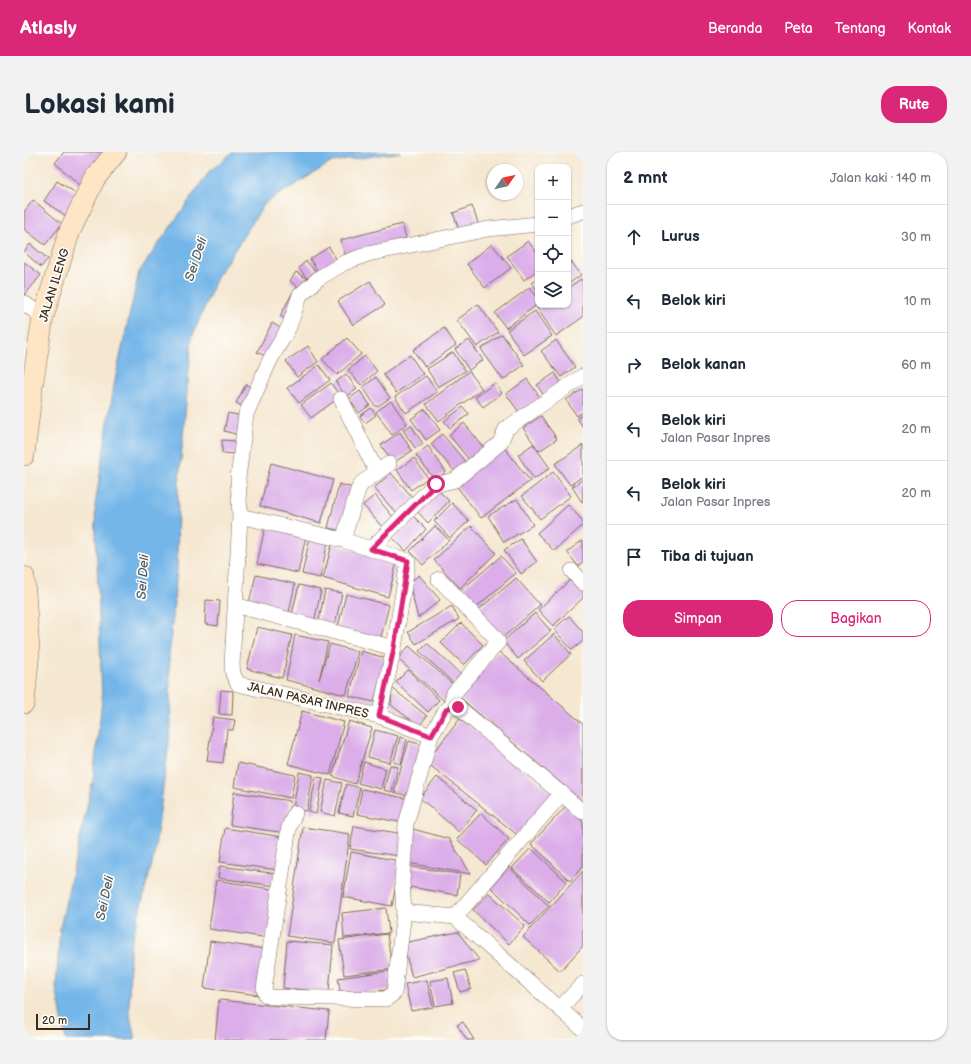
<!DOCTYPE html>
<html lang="id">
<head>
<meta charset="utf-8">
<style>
  :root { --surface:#fff; --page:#f2f2f3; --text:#1f2937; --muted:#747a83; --line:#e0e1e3; --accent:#db2777 }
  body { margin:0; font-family:"Balsamiq Sans",sans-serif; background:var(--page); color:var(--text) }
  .controls { position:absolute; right:12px; top:12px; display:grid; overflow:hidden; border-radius:8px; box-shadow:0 1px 3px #0004 }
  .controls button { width:36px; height:36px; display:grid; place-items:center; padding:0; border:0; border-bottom:1px solid var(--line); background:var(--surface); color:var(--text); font:20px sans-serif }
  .compass { position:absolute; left:463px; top:12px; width:36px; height:36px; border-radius:50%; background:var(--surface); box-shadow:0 1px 3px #0004; rotate:56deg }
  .scale { position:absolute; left:12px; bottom:10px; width:54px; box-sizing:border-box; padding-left:4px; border:2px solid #3b2a1e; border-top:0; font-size:11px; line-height:14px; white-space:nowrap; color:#3b2a1e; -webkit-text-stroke:3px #fdfcf7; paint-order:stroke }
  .stop { position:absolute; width:12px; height:12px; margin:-9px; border:3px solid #db2777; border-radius:50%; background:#fff }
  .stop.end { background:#db2777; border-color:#fff; box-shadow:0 1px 4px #0008 }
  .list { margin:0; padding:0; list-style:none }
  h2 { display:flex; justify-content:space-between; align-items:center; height:52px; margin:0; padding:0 16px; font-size:17px }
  h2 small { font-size:13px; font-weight:400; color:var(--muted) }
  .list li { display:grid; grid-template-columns:26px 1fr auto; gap:12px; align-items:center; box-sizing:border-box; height:64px; padding:0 16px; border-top:1px solid var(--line) }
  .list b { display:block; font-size:15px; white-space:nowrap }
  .list p { margin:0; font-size:13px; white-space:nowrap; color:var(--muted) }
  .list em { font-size:13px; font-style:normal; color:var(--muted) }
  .actions { display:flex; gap:8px; padding:12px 16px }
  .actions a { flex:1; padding:9px 0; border:1px solid var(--accent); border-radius:16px; text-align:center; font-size:14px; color:var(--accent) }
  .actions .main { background:var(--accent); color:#fff }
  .icon { flex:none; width:22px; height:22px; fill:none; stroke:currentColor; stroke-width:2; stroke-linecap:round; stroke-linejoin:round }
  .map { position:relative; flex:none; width:559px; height:888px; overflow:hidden; border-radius:16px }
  header { display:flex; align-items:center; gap:24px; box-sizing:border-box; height:56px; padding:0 20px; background:var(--accent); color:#fff }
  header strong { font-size:19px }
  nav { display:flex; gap:22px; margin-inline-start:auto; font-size:14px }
  .intro { display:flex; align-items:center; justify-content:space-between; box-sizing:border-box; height:96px; padding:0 24px }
  h1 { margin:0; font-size:28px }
  .button { padding:10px 18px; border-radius:16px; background:var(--accent); color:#fff; font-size:14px; font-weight:700 }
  main { display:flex; gap:24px; padding:0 24px }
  aside { flex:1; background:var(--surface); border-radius:16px; box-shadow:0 1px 3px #0004 }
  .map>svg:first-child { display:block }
  .water { fill:#74b6e9; stroke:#587084 }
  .building { fill:#dbaee9 }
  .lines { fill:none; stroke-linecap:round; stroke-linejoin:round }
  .street-casing { stroke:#7c6c5c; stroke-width:16 }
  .secondary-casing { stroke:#7c6c5c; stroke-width:22 }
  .street { stroke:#fff; stroke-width:15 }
  .secondary { stroke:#fde5c5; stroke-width:21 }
  .route { stroke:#db2777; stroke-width:5 }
  .labels { text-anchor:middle; stroke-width:3.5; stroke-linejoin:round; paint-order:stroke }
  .street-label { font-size:12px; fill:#3b2a1e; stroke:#fdfcf7 }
  .water-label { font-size:13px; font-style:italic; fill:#4f5b65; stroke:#fdfcf7 }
</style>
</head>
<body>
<header>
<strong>Atlasly</strong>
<nav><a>Beranda</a><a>Peta</a><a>Tentang</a><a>Kontak</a></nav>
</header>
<div class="intro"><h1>Lokasi kami</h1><a class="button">Rute</a></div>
<main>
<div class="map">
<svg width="559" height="888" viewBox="0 0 559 888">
  <rect width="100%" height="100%" fill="#fdfcf7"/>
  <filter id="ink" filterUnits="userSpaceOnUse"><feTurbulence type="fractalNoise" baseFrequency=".025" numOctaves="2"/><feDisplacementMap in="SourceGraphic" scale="8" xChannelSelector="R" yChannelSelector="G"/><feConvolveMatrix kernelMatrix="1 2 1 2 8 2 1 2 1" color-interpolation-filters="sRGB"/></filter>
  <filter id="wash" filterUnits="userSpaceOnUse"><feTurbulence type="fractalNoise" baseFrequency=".012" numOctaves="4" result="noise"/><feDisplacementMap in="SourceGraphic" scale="16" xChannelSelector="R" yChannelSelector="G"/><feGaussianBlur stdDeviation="0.9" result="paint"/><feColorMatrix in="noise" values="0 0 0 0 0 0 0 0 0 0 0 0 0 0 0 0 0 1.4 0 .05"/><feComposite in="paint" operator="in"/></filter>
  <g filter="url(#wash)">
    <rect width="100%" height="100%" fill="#f5e7d0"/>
    <!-- water -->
    <path class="water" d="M209 0H377L308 10 241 51 193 125 168 185 154 340 153 417 145 503 147 575 130 704 106 795 105 858 111 888H42L32 835 36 776 69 628 78 548 71 354 90 233 115 120 185 20Z"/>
    <g id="blocks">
      <!-- building -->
      <path class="building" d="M40 0H87L57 34 31 11Z
        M33 29 55 43 42 64 20 49Z
        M9 48 38 72 21 93 0 77V60Z
        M448 54 455 74 436 80 429 61Z
        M378 72 382 86 321 103 317 88Z
        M504 89 514 102V118L500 128 483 104Z
        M6 92 24 107 17 115 0 100Z
        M468 92 487 116 461 136 443 112Z
        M305 95 313 108 294 120 286 107Z
        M544 105 557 123 544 132Z
        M282 109 291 119 283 126 275 116Z
        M0 110 17 123 0 144Z
        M272 120 283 127 277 137 266 129Z
        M514 126V139L508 131Z
        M557 127 559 131V165L532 184 513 156 518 153H544V136Z
        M346 129 361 153 329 173 314 149Z
        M506 135 514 146V152L482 176 471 161Z
        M269 140 276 144 263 168 256 164Z
        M454 152 474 180 453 195 433 168Z
        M511 159 528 184 500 203 483 178Z
        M248 171 260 178 246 206 233 200Z
        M420 176 432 193 401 215 389 198Z
        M478 182 500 213 479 228 457 197Z
        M323 186 337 202 313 223 298 207Z
        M445 188 459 208 445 218 431 197Z
        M532 188 551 215 537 225 517 199Z
        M284 194 294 210 273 225 262 209Z
        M429 200 441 219 414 235 403 217Z
        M386 203 399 222 372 241 359 222Z
        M341 204 353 219 337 233 324 218Z
        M295 213 306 228 275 251 263 236Z
        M445 219 458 237 415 269 402 252Z
        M531 221 540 235 522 247 513 233Z
        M322 222 333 237 322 245 312 230Z
        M402 224 413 240 382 261 371 245Z
        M352 225 366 246 352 255 339 235Z
        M503 227 518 248 497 263 482 242Z
        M307 231 316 245 287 266 277 253Z
        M471 231 478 241 459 255 451 245Z
        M222 232 232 238 222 256 212 251Z
        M559 237V260L553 264 542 248Z
        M336 239 346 253 335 261 325 247Z
        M367 249 383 272 368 283 352 260Z
        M439 255 445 262 426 276 420 269Z
        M347 256 352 263 341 271 336 264Z
        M401 257 416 278 402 288 387 267Z
        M204 261 219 264 215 283 200 279Z
        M559 263V275L553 266Z
        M517 264 533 287 515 299 499 276Z
        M440 271 461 297 446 309 425 283Z
        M387 273 399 292 391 296 379 278Z
        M376 280 388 299 369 311 357 293Z
        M418 282 444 313 433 322 407 292Z
        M198 288 213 289 212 302 198 301Z
        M509 292 526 316 510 327 494 303Z
        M559 293V324L546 333 531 312Z
        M404 294 422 320 411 328 392 303Z
        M480 295 506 329 457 366 431 332Z
        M390 306 404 326 387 338 373 318Z
        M247 311 309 328 297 371 236 354Z
        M529 320 547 344 516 367 498 344Z
        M367 321 390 347 373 362 350 336Z
        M559 327V349L558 350 548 335Z
        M315 332 329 336 319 379 304 376Z
        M414 338 425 349 404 371 393 359Z
        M351 343 370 366 359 376 339 353Z
        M493 347 509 373 480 390 464 364Z
        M428 351 445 369 426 386 410 369Z
        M544 353 559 369V373L530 399 513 381Z
        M388 363 402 377 382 399 367 384Z
        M411 374 425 388 399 413 386 399Z
        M447 374 472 401 436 436 410 408Z
        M241 375 282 384 274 421 233 412Z
        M286 385 304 389 296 426 278 422Z
        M497 387 513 410 497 422 480 398Z
        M559 388V410L554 414 543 400Z
        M308 392 373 410 364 445 299 426Z
        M477 404 492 421 450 457 435 440Z
        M232 423 271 432 264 465 224 455Z
        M395 423 416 448 394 466 385 431Z
        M492 426 516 453 476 488 452 460Z
        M548 426 559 438V446L529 474 514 458Z
        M275 433 297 438 290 471 267 466Z
        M301 438 318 441 310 477 294 474Z
        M322 442 365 453 356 489 313 479Z
        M182 448 196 449 194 474 181 472Z
        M428 454 435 467 392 492 384 480Z
        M511 461 527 479 494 507 479 489Z
        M545 464 559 480V489L548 498 530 477Z
        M437 471 459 493 440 513 417 491Z
        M233 475 268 483 258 526 223 517Z
        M530 482 547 502 518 529 500 509Z
        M271 483 304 490 295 528 306 492 334 500 322 543 262 528Z
        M403 491 441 526 433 534 395 499Z
        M385 494 432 535 420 549 374 507Z
        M337 499 361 506 350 550 325 544Z
        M474 499 559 572V650L435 545Z
        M384 518 415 548 404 560 372 530Z
        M368 536 403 564 395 574 367 553Z
        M197 538 209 539 208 563 195 562Z
        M278 559 320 570 306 623 264 612Z
        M189 565 211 568 209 578H203L199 611 183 609Z
        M436 567 530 642 496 685 402 610Z
        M325 569 348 576 331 632 308 624Z
        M351 578 374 584 366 611 344 605Z
        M376 585 383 587 377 612 370 610Z
        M385 589 402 594 387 645 370 640Z
        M340 610 362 617 357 637 334 631Z
        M214 611 271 623 267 646 210 635Z
        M366 613 374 615 368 640 360 638Z
        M275 620 289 623 283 659 269 657Z
        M292 625 299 626 292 662 285 660Z
        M413 625 453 658 435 680 396 646Z
        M303 628 318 631 311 664 296 660Z
        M322 632 336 636 329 664 315 661Z
        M338 637 385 647 380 671 333 662Z
        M210 640 266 649 262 681 206 673Z
        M542 654 559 670V715L546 729 507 692Z
        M457 661 485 687 462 713 433 687Z
        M330 674 380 682 376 704 326 697Z
        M279 675 326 682 311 791 263 784Z
        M201 676 259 685 254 718 196 710Z
        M389 677 425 687 447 722 383 711Z
        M507 696 543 730 525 750 488 716Z
        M327 700 376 709 368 754 319 745Z
        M196 714 254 722 252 734 194 726Z
        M383 714 436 722 433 743 380 734Z
        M485 715 525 754 506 773 467 735Z
        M559 719V794L536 819 499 785Z
        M192 728 253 738 245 786 185 777Z
        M465 741 501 774 485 792 449 758Z
        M362 756 365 781 320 786 318 761Z
        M434 780 455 808 388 825 379 791Z
        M363 782 368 817 320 823 315 788Z
        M186 789 241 797 235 843 180 836Z
        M263 789 309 793 305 840 259 836Z
        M441 818 447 837 436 840 430 821Z
        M365 819 368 837 317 844 314 826Z
        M424 826 429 851 411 854 406 829Z
        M403 828 409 855 387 859 381 832Z
        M195 848 305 859 302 888H191Z
        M439 870 450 888H443L433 873Z"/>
    </g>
  </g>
  <g filter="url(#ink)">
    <use href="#blocks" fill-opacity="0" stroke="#7c6c5c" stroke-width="1"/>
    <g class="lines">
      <!-- street casing -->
      <g class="street-casing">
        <path id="street" d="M544 64 559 59
          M514 72 464 77 344 102 320 111 295 126 276 143 265 175 246 208 222 262 214 326 216 364 208 513 209 522 214 532 355 564 407 584 422 558 426 555H434L559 660
          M0 151 19 165
          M317 247 352 319
          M216 364 319 388 384 409 370 496 355 564
          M319 388 334 338 338 331 365 312
          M347 397 410 333 431 328 476 291 482 277 486 274 559 224
          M548 419 559 431
          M415 427 471 485 474 490 430 541 426 555
          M211 453 370 496
          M271 661 265 675 240 837 242 843 247 845 362 847 370 841 380 760 431 765 559 877
          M380 760 378 730 382 672 407 584
          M431 765 538 641
          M536 856 559 832"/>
      </g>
      <!-- secondary casing -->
      <g class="secondary-casing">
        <path id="secondary" d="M0 303 8 235 19 165 46 78 71 26 92 0
          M0 425 5 499 0 551"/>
      </g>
      <!-- street -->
      <use href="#street" class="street"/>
      <!-- secondary -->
      <use href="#secondary" class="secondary"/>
    </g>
  </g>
  <g class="lines" filter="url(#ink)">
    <!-- route -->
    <path class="route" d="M412 332 347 397 384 409 370 496 355 564 407 584 422 558 426 555H434"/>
  </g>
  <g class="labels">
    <!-- street labels -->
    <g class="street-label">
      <text transform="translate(30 133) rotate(-73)" y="4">JALAN ILENG</text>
      <text transform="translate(284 548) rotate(13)" y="4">JALAN PASAR INPRES</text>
    </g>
    <!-- water labels -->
    <g class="water-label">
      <text transform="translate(171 107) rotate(-72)" y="5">Sei Deli</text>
      <text transform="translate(118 425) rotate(-86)" y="5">Sei Deli</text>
      <text transform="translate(80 746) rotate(-78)" y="5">Sei Deli</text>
    </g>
  </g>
</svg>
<div class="controls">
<button>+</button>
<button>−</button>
<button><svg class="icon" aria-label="locate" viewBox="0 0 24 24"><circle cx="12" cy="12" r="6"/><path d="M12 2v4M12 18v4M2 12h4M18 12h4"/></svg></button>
<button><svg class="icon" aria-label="layers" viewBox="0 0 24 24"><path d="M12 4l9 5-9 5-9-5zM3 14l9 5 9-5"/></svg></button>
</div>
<svg class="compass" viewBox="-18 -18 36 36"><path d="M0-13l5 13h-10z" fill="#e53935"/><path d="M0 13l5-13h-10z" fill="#747a83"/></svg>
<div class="scale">20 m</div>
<div class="stop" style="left:412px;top:332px"></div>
<div class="stop end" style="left:434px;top:555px"></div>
</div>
<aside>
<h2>2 mnt<small>Jalan kaki · 140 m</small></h2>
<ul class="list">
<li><svg class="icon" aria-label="ahead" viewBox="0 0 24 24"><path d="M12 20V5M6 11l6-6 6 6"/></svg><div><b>Lurus</b></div><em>30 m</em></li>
<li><svg class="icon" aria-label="left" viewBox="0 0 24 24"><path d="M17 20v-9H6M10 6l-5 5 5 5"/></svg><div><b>Belok kiri</b></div><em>10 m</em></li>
<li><svg class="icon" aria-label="right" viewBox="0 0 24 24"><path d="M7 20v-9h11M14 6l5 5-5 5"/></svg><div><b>Belok kanan</b></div><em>60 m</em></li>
<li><svg class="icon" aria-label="left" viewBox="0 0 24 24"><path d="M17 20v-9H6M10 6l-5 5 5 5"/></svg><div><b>Belok kiri</b><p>Jalan Pasar Inpres</p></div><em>20 m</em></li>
<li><svg class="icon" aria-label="left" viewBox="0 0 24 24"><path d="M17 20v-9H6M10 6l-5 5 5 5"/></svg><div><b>Belok kiri</b><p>Jalan Pasar Inpres</p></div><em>20 m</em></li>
<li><svg class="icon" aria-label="arrive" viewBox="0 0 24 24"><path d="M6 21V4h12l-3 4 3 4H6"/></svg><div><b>Tiba di tujuan</b></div></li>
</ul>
<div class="actions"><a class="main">Simpan</a><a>Bagikan</a></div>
</aside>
</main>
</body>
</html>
